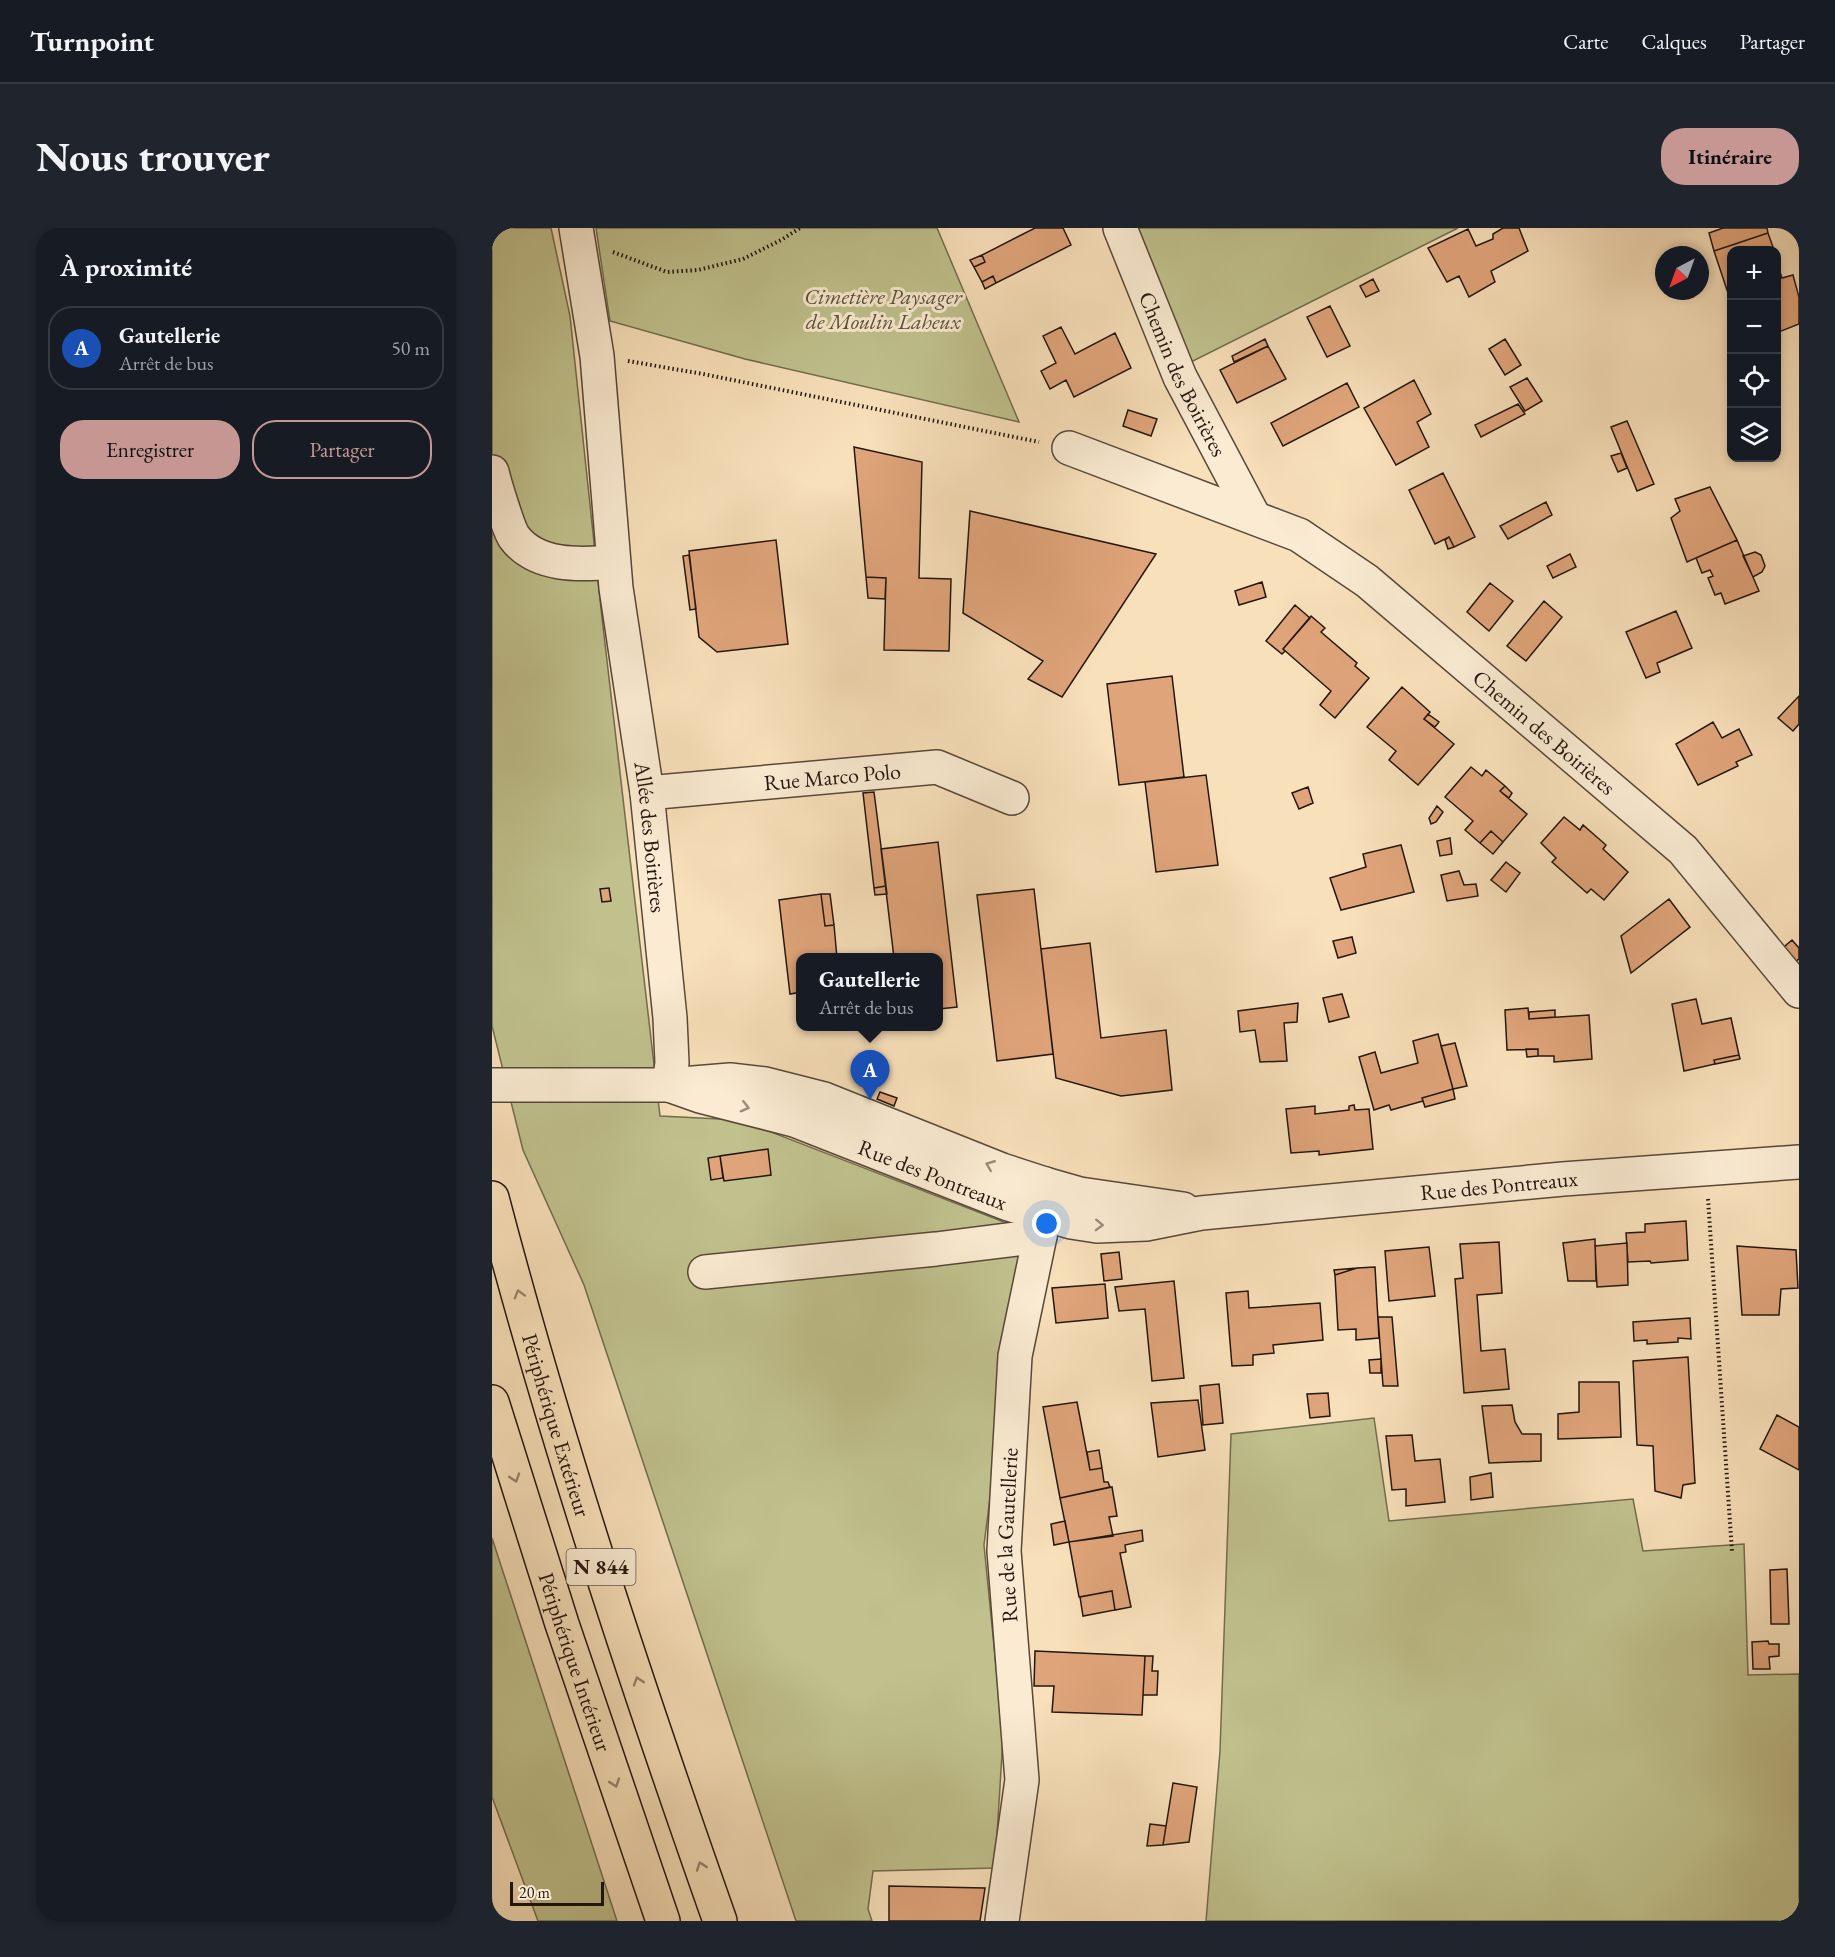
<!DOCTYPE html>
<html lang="fr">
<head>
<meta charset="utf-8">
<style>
  :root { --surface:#171b24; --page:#20242c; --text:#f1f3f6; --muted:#9ea1a6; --line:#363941; --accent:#c59692 }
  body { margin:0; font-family:"EB Garamond",serif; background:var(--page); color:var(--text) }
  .controls { position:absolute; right:18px; top:18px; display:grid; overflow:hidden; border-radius:12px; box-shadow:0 3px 9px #0003 }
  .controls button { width:54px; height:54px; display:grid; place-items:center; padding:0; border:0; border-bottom:2px solid var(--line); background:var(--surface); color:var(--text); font:30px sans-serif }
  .compass { position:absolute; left:1163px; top:18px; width:54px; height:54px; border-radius:50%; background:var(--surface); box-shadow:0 3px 9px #0003; rotate:221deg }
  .scale { position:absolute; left:18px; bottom:15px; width:94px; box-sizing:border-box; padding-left:6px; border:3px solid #22160e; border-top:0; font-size:16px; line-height:21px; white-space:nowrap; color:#22160e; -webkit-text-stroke:4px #faebd2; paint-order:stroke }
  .you { position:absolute; left:555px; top:996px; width:21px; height:21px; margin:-15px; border:4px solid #fff; border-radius:50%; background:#1a73e8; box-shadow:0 0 0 9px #1a73e833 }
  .badge { display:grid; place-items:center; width:39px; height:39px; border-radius:50%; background:var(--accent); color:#fff; font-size:20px; font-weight:700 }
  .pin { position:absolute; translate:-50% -50px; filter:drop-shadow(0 2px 3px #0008) }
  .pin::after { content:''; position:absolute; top:32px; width:21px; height:18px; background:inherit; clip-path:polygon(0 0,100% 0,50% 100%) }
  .popup { position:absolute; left:304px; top:725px; width:147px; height:78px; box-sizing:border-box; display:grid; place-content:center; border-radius:12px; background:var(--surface); filter:drop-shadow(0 2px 4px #0005); font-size:20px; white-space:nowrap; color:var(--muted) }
  .popup b { font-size:22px; color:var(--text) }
  .popup::after { content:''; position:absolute; left:50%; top:100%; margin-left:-12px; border:12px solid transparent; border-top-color:var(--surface) }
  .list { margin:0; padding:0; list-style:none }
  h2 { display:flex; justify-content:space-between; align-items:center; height:78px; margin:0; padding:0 24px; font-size:26px }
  h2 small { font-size:20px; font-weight:400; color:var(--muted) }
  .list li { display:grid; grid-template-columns:39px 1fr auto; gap:18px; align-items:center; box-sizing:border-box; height:84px; margin:0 12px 12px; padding:0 12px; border:2px solid var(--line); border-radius:24px }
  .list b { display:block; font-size:22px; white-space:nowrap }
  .list p { margin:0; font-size:20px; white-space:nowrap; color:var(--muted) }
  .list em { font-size:20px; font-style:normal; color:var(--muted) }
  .actions { display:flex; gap:12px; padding:18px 24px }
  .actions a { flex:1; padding:14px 0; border:2px solid var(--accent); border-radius:24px; text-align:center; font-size:21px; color:var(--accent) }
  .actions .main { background:var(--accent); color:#111 }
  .icon { flex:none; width:33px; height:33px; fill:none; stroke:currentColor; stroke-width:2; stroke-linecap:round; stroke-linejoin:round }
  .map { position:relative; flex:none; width:1307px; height:1693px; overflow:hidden; border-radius:24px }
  header { display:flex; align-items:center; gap:36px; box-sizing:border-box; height:84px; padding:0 30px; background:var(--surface); border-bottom:2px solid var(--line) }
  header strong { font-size:28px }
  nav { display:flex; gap:33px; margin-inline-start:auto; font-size:21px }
  .intro { display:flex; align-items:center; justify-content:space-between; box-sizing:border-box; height:144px; padding:0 36px }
  h1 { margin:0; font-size:42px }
  .button { padding:15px 27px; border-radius:24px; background:var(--accent); color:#111; font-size:21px; font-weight:700 }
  main { display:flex; gap:36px; padding:0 36px }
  aside { flex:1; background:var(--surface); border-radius:24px; box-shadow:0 3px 9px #0003 }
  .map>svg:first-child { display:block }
  .green { fill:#c0c18d; stroke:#716c4e; stroke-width:1.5 }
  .building { fill:#e0a47a; stroke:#22160e; stroke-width:1.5 }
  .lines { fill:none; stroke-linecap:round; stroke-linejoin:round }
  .minor-casing { stroke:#584839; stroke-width:36 }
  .highway-casing { stroke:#22160e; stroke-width:36 }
  .path { stroke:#22160e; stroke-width:4; stroke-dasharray:1.5 3; stroke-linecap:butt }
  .minor { stroke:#faebd2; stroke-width:33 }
  .highway { stroke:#f8e0ba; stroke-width:33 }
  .oneway { stroke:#998b7a }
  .oneway2 { stroke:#98856d }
  .labels { text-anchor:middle; stroke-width:6; stroke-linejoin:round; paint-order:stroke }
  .shield { fill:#faebd2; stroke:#635649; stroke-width:1.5 }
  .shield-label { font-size:21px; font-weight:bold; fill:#22160e }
  .park-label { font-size:22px; font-style:italic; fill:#59523a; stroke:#faebd2 }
  .street-label { font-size:22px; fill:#22160e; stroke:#faebd2 }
</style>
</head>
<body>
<header>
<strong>Turnpoint</strong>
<nav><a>Carte</a><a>Calques</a><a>Partager</a></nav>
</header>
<div class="intro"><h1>Nous trouver</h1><a class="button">Itinéraire</a></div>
<main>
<aside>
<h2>À proximité<small></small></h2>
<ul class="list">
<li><span class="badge" style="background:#1a4fb4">A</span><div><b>Gautellerie</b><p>Arrêt de bus</p></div><em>50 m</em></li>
</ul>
<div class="actions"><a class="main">Enregistrer</a><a>Partager</a></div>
</aside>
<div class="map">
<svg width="1307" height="1693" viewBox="0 0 1307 1693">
  <rect width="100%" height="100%" fill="#f8e0ba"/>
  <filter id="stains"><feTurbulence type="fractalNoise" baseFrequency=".00333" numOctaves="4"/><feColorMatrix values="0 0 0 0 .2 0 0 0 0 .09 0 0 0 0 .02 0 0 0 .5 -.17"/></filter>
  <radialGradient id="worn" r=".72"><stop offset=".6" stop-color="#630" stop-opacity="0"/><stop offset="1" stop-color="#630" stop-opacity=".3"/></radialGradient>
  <!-- green -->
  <path class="green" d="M0 0H59L78 88 110 390 168 888 248 892 530 1001 528 1033 492 1317 511 1509 503 1640 381 1643 376 1681 380 1693H304L92 1057 31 922 0 798Z
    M104 0H445L527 194 253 131 118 93Z
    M639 0H966L699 134Z
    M882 1190 897 1293 1141 1271 1151 1323 1252 1316 1256 1447 1307 1446V1693H714L728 1523 739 1206Z
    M0 1310 125 1693H46L0 1569Z"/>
  <!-- building -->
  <path class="building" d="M543 0H571L579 17 504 55 501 48 490 54 482 39 493 34 490 27Z
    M1011 0H1027L1036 23 999 43 1003 54 977 69 967 48 955 54 936 20 976 1 984 18 1001 11V6Z
    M1231 0H1275L1276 5 1222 23 1217 5Z
    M1276 5 1282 22H1240V77L1222 23Z
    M490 27 493 34 482 39 478 32Z
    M1284 32 1290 50 1301 47 1307 69V96L1284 105Z
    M501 48 504 55 493 61 490 54Z
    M881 51 887 63 874 69 868 58Z
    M838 78 858 118 835 129 815 89Z
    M569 99 583 126 623 105 639 140 582 169 574 152 558 161 549 143 564 135 551 108Z
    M773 111 776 118 742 134 740 128Z
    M1013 111 1029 137 1013 147 997 121Z
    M776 118 794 151 745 175 728 142Z
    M1035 150 1050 173 1033 183 1018 159Z
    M922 152 939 186 925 194 937 219 904 237 872 180Z
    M855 155 867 179 791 218 779 195Z
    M1026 176 1033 186 989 209 983 197Z
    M636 182 665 191 659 208 631 198Z
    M1135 193 1162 256 1145 263 1119 199Z
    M362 219 430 234 427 350 459 351 457 423 392 422 394 350 374 349Z
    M1129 225 1135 240 1126 244 1119 228Z
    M951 245 983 309 962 319 957 309 943 316 917 262Z
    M1218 259 1245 312 1195 334 1179 290 1188 283 1183 271Z
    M1054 274 1060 287 1016 311 1008 298Z
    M478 283 664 326 570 469 536 451 551 433 471 385Z
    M957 309 962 319 956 321 953 312Z
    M284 312 296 416 225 424 207 409 197 323Z
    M1245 312 1267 363 1233 376 1229 365 1223 367 1216 350 1221 348 1218 342 1210 345 1204 330Z
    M1263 324 1269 327 1273 338 1270 344 1261 349 1251 328Z
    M1078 326 1084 339 1061 350 1055 338Z
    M197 327 204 381 198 382 191 328Z
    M374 349 394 350 393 371 376 370Z
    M770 354 774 369 747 377 743 363Z
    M998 355 1021 373 997 403 975 384Z
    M1052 373 1070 389 1034 433 1015 418Z
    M803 377 818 390 791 421 793 423 790 426 774 413Z
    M1184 383 1200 420 1165 435 1168 444 1154 450 1134 404Z
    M819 388 833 400 829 404 865 435 863 438 877 450 843 490 828 477 839 463 791 421Z
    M680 448 692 549 627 557 615 456Z
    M910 459 938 484 932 491 962 516 926 557 897 532 904 523 875 499Z
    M1307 468V496L1301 503 1286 490Z
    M936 486 947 494 943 499 932 491Z
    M1221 494 1230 510 1247 501 1260 527 1244 534 1246 538 1206 557 1184 516Z
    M979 539 990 548 994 542 1013 558 1008 563 1035 586 1011 614 999 603 988 615 973 602 981 593 953 569Z
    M714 547 726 637 664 644 653 554Z
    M1013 558 1020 565 1017 570 1008 563Z
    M816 559 821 575 807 581 800 565Z
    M382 564 394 658 382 660 371 565Z
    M945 578 951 584 944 594 939 596 937 590Z
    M1072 589 1088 602 1091 597 1114 617 1111 621 1136 644 1112 672 1099 661 1095 665 1060 634 1064 630 1049 615Z
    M999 603 1011 614 1001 626 988 615Z
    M958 610 960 626 948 628 945 613Z
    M446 614 465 779 447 781V730H402L389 621Z
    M909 617 922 664 849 682 838 650 874 639 871 626Z
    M1014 634 1028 645 1014 664 999 652Z
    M967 643 972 657 984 656 986 668 955 673 949 647Z
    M394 658 395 666 383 667 382 660Z
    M117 660 119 673 110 674 108 661Z
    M542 661 561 826 505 833 485 667Z
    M329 666 333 698 342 697 345 730H309V764L298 766 287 672Z
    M329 666H338L342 697 333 698Z
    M1177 671 1198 699 1139 745 1129 708Z
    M860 709 864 725 846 730 841 713Z
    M1300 712 1307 720V731L1297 738 1286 724Z
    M598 715 609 810 674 802 680 862 629 868 564 850 549 721Z
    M850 766 857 789 837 794 831 770Z
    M1204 771 1210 796 1239 790 1247 827 1222 832 1223 836 1192 843 1180 776Z
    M806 775 805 794 792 795 795 833 768 834 763 802 748 804 746 783Z
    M1036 780 1037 791 1097 787 1100 831 1062 834V828H1046V821L1015 822 1013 782Z
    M1063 782V789L1037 791V784Z
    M946 806 961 861 930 870 931 873 899 882 897 877 882 882 867 829 883 824 889 845 926 835 921 813Z
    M963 815 975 858 961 861 949 818Z
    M1034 821H1046V828L1035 829Z
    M1247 827 1248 831 1223 836 1222 832Z
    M961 861 963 871 933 879 930 870Z
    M388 864 405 870 402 878 385 871Z
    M862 877 863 882 877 881 881 921 827 927V923L799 925 794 881 823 878V886L857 882V878Z
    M276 921 279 947 232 953 228 928Z
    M228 928 231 950 219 952 216 930Z
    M1194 993 1196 1032 1159 1035 1158 1033 1136 1034 1134 1005 1153 1004V996Z
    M1103 1011 1104 1053H1076L1071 1015Z
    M1007 1014 1010 1065 985 1067 989 1123 1013 1121 1017 1161 972 1165 963 1051 971 1050 968 1016Z
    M1135 1015 1136 1057 1105 1059 1103 1018Z
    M1245 1018 1304 1022 1306 1060 1289 1061 1287 1087H1250Z
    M937 1019 943 1068 897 1073 893 1023Z
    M627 1024 630 1051 612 1053 609 1026Z
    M883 1039 887 1110 864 1112V1101L846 1102 843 1047 865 1040Z
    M865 1040 843 1047 842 1042Z
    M682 1053 692 1150 660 1153 653 1081 627 1083 623 1059Z
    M613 1056 616 1090 564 1095 560 1060Z
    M756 1063 757 1080 828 1075 831 1112 781 1117 782 1125 761 1127V1137L740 1138 734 1065Z
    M886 1089H900L906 1158H891Z
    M1198 1090 1199 1111 1186 1110V1114L1155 1116V1112L1142 1113 1141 1094Z
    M1196 1129 1203 1255 1191 1257 1189 1270 1163 1263 1161 1218 1145 1217 1141 1133Z
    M889 1131V1145H878L877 1132Z
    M1087 1154H1127L1129 1209 1066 1211V1186L1087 1184Z
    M727 1156 731 1195 711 1197 708 1158Z
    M836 1165 838 1188 818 1190 815 1166Z
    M706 1172 713 1222 666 1229 659 1175Z
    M585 1174 598 1242 610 1240 612 1254H616L618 1259 568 1270 551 1179Z
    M1020 1177 1023 1194 1030 1206H1049V1233L997 1235 990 1178Z
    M1285 1187 1307 1199V1242L1268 1221Z
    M920 1207 923 1233 948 1231 953 1274 914 1278V1261L900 1262 894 1208Z
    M607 1222 610 1240 598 1242 595 1224Z
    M999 1245 1001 1269 979 1272 978 1249Z
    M620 1259 625 1288 617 1289 621 1308 577 1314 568 1270Z
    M573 1293 577 1314 562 1317 559 1296Z
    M650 1302 651 1313 633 1317 634 1324 628 1325 639 1379 623 1382 620 1363 587 1369 577 1314Z
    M1295 1341 1297 1396H1279L1278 1342Z
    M620 1363 623 1382 591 1388 588 1369Z
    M1276 1413 1277 1416H1287V1428L1277 1429 1278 1441H1261L1260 1414Z
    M543 1423 653 1428 650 1487 560 1484 562 1458H542Z
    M653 1428H661L660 1443H666L665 1467H651Z
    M681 1555 705 1559 697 1614 671 1617Z
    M658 1596 674 1598 671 1617 655 1618Z
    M397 1658 493 1660 488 1693H397Z"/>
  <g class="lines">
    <!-- minor casing -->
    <g class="minor-casing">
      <g id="minor">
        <path id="s1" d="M84 0 105 128 124 360 155 565 178 790 180 835 177 857"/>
        <path id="s2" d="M628 0 688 149 762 289"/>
        <path id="s3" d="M577 220 807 307 875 353 1191 622 1307 763"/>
        <path d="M0 244C3 256 16 300 22 309 44 339 88 337 121 334"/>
        <path id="s4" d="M155 565 445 539 520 570"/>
        <path d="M0 857H177L238 852 273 856 332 871 510 942 553 956 588 966 691 981"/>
        <path id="s5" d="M177 857 208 868 302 892 516 976 579 994 605 998 654 996 709 985 1071 951 1307 934"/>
        <path d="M213 1044 444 1021 548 1008"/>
        <path id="s6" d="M510 1693 530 1552 512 1323 523 1128 548 1008 553 956"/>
      </g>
    </g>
    <!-- highway casing -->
    <g class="highway-casing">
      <g id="highway">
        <path id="s7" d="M0 970C64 1214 144 1455 228 1693"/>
        <path id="s8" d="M0 1174 70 1396 171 1693"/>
      </g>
    </g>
    <!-- path -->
    <path class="path" d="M121 24 175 44 206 42 251 31 289 12 308 0
      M136 133 211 146 547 214
      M1216 971 1240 1324"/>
    <!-- minor -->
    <use href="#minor" class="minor"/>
    <!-- highway -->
    <use href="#highway" class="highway"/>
  </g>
  <!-- one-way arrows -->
  <defs><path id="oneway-chevron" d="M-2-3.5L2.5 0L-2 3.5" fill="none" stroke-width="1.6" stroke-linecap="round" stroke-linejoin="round" transform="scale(1.5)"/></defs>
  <g class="oneway">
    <use href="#oneway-chevron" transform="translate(253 879) rotate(14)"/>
    <use href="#oneway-chevron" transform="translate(498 937) rotate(-158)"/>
    <use href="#oneway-chevron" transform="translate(607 997) rotate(2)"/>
  </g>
  <g class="oneway2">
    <use href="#oneway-chevron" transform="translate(27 1066) rotate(-106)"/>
    <use href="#oneway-chevron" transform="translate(23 1250) rotate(72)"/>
    <use href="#oneway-chevron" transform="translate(146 1453) rotate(-108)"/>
    <use href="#oneway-chevron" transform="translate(123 1555) rotate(71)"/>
    <use href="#oneway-chevron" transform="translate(209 1638) rotate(-109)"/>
  </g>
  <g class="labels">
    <!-- shield labels -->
    <rect class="shield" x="74.5" y="1321" width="69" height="36" rx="4.5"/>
    <g class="shield-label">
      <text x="109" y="1346">N 844</text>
    </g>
    <!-- park labels -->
    <g class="park-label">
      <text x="391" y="76">Cimetière Paysager<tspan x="391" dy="25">de Moulin Laheux</tspan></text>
    </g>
    <!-- street labels -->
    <g class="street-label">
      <text dy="8" stroke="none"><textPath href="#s2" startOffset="159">Chemin des Boirières</textPath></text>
      <text dy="8" stroke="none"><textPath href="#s3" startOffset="561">Chemin des Boirières</textPath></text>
      <text dy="8" stroke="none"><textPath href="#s4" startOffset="186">Rue Marco Polo</textPath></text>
      <text dy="8" stroke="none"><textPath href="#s1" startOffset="614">Allée des Boirières</textPath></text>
      <text dy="8" stroke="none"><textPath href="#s5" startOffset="279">Rue des Pontreaux</textPath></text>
      <text dy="8" stroke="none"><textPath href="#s5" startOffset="856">Rue des Pontreaux</textPath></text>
      <text dy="8" stroke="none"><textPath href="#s7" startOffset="236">Périphérique Extérieur</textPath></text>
      <text dy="8" stroke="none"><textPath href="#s6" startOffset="388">Rue de la Gautellerie</textPath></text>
      <text dy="8" stroke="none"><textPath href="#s8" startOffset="273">Périphérique Intérieur</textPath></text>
    </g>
  </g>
  <rect width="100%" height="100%" filter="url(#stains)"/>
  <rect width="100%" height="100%" fill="url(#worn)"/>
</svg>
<div class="controls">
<button>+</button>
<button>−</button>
<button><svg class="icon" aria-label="locate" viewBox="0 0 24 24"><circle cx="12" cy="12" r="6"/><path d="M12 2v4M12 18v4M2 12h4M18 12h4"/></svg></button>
<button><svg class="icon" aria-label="layers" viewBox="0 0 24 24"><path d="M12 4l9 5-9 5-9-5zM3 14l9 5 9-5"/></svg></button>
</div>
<svg class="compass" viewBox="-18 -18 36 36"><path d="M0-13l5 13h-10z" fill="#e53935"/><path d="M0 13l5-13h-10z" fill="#9ea1a6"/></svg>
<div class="scale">20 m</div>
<div class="you"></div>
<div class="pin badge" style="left:378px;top:872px;background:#1a4fb4">A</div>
<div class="popup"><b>Gautellerie</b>Arrêt de bus</div>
</div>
</main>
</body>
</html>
